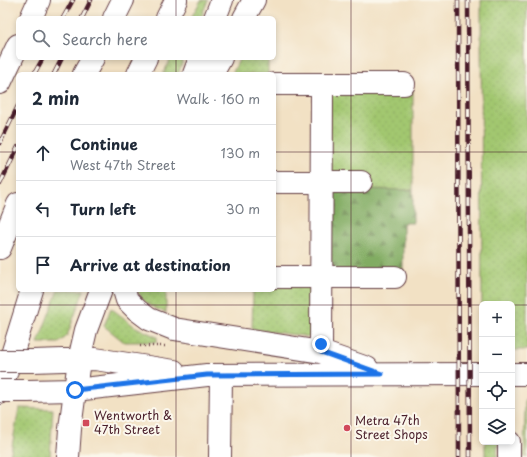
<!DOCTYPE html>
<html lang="en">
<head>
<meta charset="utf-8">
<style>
  :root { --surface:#fff; --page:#f2f2f3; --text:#1f2937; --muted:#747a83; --line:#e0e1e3 }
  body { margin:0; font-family:"Playpen Sans",sans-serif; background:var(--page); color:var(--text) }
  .controls { position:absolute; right:12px; bottom:12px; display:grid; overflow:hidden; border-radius:6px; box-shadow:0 2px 6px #0003 }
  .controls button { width:36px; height:36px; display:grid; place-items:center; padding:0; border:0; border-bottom:1px solid var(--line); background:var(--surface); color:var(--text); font:20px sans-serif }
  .stop { position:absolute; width:12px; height:12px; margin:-9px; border:3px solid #1a73e8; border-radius:50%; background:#fff }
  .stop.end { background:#1a73e8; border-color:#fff; box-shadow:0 1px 4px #0008 }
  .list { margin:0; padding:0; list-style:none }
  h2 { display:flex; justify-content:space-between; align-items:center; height:52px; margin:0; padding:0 16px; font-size:17px }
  h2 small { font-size:13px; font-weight:400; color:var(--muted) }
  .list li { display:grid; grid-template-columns:26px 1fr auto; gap:12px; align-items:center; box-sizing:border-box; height:56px; padding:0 16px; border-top:1px solid var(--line) }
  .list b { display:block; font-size:15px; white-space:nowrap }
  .list p { margin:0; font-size:13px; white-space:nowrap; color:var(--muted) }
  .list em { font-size:13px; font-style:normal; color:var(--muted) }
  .icon { flex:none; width:22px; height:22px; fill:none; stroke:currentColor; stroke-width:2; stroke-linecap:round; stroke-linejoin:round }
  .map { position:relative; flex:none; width:527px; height:457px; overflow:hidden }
  .search { position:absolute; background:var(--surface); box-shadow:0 2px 6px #0003; left:16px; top:16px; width:260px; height:44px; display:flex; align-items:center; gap:10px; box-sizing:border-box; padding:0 14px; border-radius:6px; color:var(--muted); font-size:15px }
  .panel { position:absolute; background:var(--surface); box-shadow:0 2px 6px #0003; left:16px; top:72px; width:260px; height:220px; border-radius:6px }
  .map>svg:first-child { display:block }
  .grass { fill:url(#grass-dots); stroke:#76734e }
  .forest { fill:url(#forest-firs); stroke:#666646 }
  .park { fill:#a2c770; stroke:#76734e }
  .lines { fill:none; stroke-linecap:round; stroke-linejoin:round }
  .minor-casing { stroke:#633c42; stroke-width:24 }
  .major-casing { stroke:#633c42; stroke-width:24 }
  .highway-casing { stroke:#633c42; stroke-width:24 }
  .path { stroke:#633c42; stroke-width:2.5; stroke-dasharray:1 3; stroke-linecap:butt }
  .minor { stroke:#fff; stroke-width:22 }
  .major { stroke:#fff; stroke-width:22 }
  .highway { stroke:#fff; stroke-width:22 }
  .rail-casing { stroke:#4a1f2b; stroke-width:4.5 }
  .rail { stroke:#fbf7ec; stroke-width:3; stroke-dasharray:9; stroke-linecap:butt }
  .major-bridge-casing { stroke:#633c42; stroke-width:24; stroke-linecap:butt }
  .major-bridge { stroke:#fff; stroke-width:22 }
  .route { stroke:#1a73e8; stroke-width:5 }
  .grid { fill:none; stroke:#4a1f2b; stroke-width:1; stroke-opacity:0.55 }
  .poi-dot { fill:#d1495b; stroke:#fbf7ec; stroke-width:1.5 }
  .labels { text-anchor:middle; stroke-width:4; stroke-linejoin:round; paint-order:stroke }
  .poi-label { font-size:12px; fill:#4a1f2b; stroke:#fbf7ec; text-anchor:start }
</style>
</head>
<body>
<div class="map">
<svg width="527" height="457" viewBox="0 0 527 457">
  <defs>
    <pattern id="grass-dots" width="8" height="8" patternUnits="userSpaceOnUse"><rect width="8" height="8" fill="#a2c770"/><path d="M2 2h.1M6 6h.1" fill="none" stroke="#8daa61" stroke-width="1.8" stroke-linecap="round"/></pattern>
    <pattern id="forest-firs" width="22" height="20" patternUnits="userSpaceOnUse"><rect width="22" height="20" fill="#81ac62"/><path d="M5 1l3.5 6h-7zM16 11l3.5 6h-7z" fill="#6c8b51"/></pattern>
  </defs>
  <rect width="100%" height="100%" fill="#fbf7ec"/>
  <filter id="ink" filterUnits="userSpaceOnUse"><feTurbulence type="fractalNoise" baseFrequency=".025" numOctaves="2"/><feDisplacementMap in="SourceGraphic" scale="8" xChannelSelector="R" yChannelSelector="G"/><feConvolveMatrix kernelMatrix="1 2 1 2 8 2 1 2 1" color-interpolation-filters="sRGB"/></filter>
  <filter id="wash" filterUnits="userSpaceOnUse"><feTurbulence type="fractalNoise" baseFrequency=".012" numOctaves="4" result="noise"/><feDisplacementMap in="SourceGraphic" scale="16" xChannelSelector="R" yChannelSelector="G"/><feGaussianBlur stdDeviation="0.9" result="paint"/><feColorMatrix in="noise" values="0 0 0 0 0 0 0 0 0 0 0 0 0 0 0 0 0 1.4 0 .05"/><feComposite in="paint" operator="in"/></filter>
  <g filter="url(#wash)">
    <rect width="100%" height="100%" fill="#f2e1c4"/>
    <!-- grass -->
    <path class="grass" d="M201 0H208L201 18H191Z
      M481 0H527V350H512V304H482V351Z
      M171 58H184L178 74H163Z
      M240 58H268V74H232Z
      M413 90V190L369 189V173H328L329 91Z
      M318 282V338L252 329 253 290H274V283Z
      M58 290H84L67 336 59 343H38Z
      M137 290H166V313C153 308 143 303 137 290Z
      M111 308 134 326 157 337V342H124L104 326Z
      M19 408 53 409 50 457H10Z
      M485 442H498L497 457H485Z"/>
    <!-- forest -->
    <path class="forest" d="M329 189 413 190V223H403V272H330Z"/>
    <!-- park -->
    <path class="park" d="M525 399H527V457H524Z"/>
  </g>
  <g filter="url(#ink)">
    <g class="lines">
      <!-- minor casing -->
      <g class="minor-casing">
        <path id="minor" d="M274 84H404
          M274 182H361
          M274 277H395
          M321 352 322 84
          M509 442V457
          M68 457 70 429 79 360
          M220 457 221 375"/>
      </g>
      <!-- major casing -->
      <g class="major-casing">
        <path id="major" d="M244 18 254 0
          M212 74 221 58
          M124 290 127 300 137 310 149 319 174 329 321 352 367 368
          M79 360 86 330 101 290
          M32 361 95 359 174 371
          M512 374H527
          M26 391 75 390 207 375 482 374"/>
      </g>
      <!-- highway casing -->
      <g class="highway-casing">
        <path id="highway" d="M31 18 39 0
          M114 18 123 0
          M167 18 176 0
          M215 18 222 0
          M84 74 93 58
          M138 74 146 58
          M194 74 200 58
          M0 83 18 45
          M0 248 18 204
          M0 393 32 290"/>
      </g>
      <!-- path -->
      <path class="path" d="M140 346H165"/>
      <!-- minor -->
      <use href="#minor" class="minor"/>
      <!-- major -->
      <use href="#major" class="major"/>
      <!-- highway -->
      <use href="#highway" class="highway"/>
      <!-- rail casing -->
      <g class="rail-casing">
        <path id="rail" d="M458 0 459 457
          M468 0 470 457
          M63 18 73 0
          M82 18 91 0
          M34 74 43 58
          M54 74 62 58
          M0 143 18 106
          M0 184 18 147"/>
      </g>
      <!-- rail -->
      <use href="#rail" class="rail"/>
      <!-- major-bridge casing -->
      <g class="major-bridge-casing">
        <path id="major-bridge" d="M0 361H32
          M0 391H26"/>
      </g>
      <!-- major-bridge -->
      <use href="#major-bridge" class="major-bridge"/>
    </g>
  </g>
  <g class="lines" filter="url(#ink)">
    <!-- route -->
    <path class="route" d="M75 390 207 375 382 374 321 352V344"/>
  </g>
  <!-- grid -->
  <path class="grid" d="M176 0V18M351 0V457M176 58V74M0 152H18M274 152H527M176 290V457M0 305H482M512 305H527"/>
  <!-- markers -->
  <g class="poi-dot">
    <rect x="82" y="419" width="8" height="8" rx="2"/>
    <circle cx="347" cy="428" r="4"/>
  </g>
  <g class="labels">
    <!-- poi labels -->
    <g class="poi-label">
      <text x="94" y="420">Wentworth &amp;<tspan x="94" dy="14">47th Street</tspan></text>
      <text x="355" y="425">Metra 47th<tspan x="355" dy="14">Street Shops</tspan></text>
    </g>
  </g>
</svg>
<div class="controls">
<button>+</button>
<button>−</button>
<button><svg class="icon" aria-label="locate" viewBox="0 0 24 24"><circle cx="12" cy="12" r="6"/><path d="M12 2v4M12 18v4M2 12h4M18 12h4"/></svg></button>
<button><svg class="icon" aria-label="layers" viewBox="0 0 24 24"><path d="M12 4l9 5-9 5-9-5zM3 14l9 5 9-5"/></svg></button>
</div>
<div class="stop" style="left:75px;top:390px"></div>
<div class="stop end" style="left:321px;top:344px"></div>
<div class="search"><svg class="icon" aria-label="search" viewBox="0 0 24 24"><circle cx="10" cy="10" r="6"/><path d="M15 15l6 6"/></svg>Search here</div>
<section class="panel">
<h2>2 min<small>Walk · 160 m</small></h2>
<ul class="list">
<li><svg class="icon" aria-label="ahead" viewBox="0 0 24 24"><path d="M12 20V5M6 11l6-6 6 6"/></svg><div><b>Continue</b><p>West 47th Street</p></div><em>130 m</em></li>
<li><svg class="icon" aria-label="left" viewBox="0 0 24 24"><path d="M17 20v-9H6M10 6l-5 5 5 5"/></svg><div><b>Turn left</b></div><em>30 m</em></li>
<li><svg class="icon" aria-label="arrive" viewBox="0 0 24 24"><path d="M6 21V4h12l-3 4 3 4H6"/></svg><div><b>Arrive at destination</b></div></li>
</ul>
</section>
</div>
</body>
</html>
